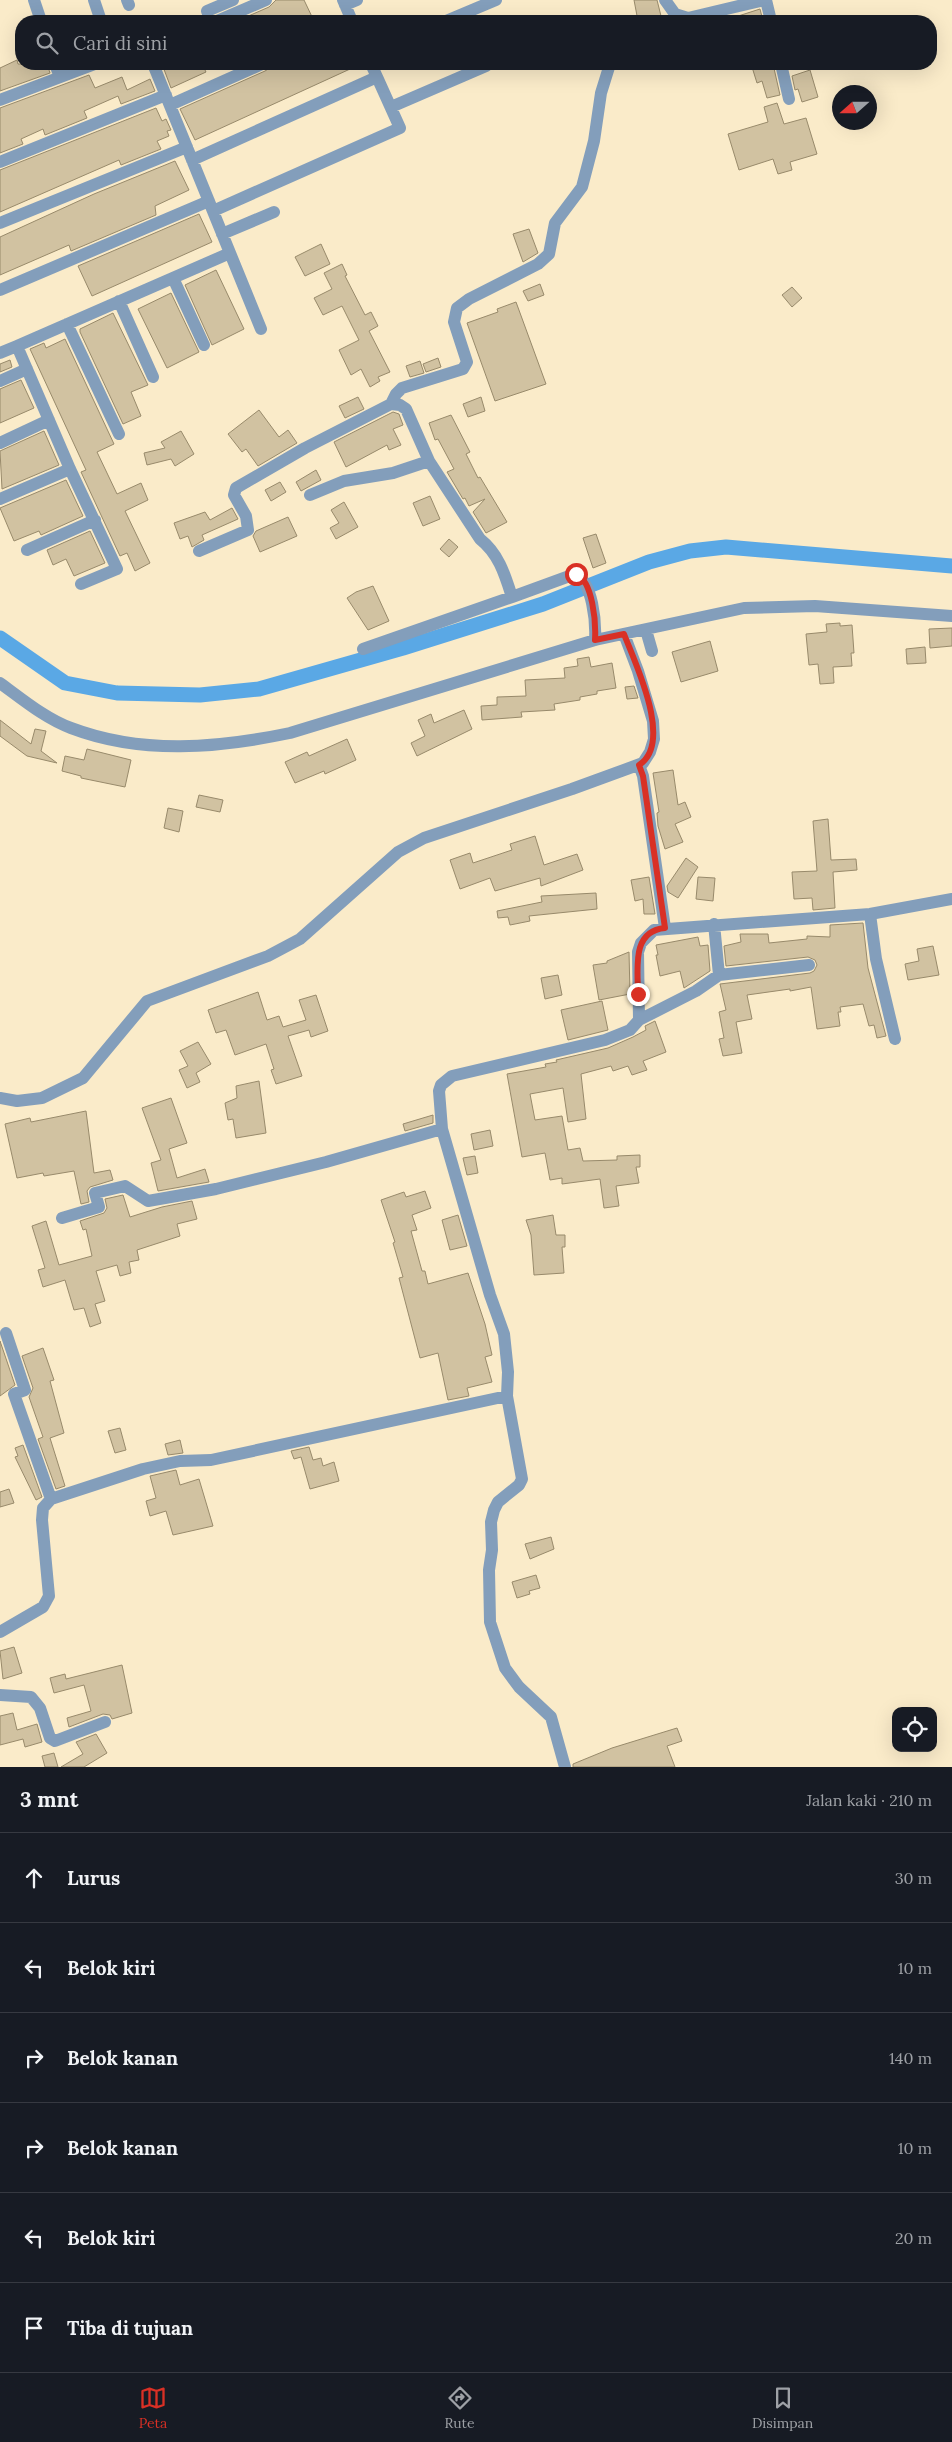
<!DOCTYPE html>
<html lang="id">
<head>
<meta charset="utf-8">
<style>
  :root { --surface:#171b24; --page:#20242c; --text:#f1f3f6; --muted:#9ea1a6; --line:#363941; --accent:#d93025 }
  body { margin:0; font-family:Lora,serif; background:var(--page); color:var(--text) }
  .controls { position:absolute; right:15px; bottom:15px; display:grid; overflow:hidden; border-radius:10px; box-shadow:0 5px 20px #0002 }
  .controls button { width:45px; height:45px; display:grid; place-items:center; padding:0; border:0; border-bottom:1px solid var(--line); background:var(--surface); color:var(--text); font:25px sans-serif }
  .compass { position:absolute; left:832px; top:85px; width:45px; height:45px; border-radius:50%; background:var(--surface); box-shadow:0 5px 20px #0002; rotate:249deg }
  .stop { position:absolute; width:15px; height:15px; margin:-11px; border:4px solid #d93025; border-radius:50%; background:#fff }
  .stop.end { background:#d93025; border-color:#fff; box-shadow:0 1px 5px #0008 }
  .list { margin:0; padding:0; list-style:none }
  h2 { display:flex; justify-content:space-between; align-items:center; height:65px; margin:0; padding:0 20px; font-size:21px }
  h2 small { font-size:16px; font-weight:400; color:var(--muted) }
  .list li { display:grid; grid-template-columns:32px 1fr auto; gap:15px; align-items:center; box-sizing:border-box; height:90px; padding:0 20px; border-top:1px solid var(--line) }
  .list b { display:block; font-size:19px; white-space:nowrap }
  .list em { font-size:16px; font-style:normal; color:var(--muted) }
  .icon { flex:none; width:28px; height:28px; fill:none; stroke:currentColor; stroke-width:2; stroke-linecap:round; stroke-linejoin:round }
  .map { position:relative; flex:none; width:952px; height:1767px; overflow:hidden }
  .search { position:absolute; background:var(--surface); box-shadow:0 5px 20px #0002; left:15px; right:15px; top:15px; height:55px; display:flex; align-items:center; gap:12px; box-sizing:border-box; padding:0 18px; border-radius:20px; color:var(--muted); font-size:19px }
  .sheet { height:605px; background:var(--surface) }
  nav { display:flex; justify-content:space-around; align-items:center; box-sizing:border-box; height:70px; border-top:1px solid var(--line); background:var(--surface); font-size:14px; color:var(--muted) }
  nav a { display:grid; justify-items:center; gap:2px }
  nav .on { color:var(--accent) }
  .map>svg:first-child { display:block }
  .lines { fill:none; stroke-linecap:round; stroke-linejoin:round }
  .canal { stroke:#5aa8e5; stroke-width:15 }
  .building { fill:#d1c2a1; stroke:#988a6b }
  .minor { stroke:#839ebb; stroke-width:12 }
  .route { stroke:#d93025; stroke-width:6 }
</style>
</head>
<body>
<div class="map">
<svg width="952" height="1767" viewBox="0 0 952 1767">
  <rect width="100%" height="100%" fill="#faebc9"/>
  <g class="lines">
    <!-- canal -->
    <path class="canal" d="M0 638 65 683 117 693 200 695 259 689 403 648 543 604 649 562 690 551 726 547 952 566"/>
  </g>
  <!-- building -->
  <path class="building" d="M276 0H304L314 21H237L269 7Z
    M634 0H657L661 16 638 21Z
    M760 9 763 21H732V18Z
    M17 60 18 64H47L50 73 0 91V68Z
    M162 64H202L206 72 171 88Z
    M276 64H361L195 140 180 109 265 71Z
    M764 64H773L780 95 767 98 762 81 757 83 752 67Z
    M810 70 818 97 802 102 798 89 795 90 792 76Z
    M89 75 95 88 122 77 127 90 150 79 155 91 121 104 118 96 84 111 87 118 45 135 43 129 21 139 23 144 0 153V108Z
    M777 103 784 124 806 118 817 154 790 162 792 170 778 174 773 159 739 170 728 134 768 122 764 107Z
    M156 108 162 121 166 119 171 130 167 131 169 136 157 141 161 149 121 165 119 160 0 212V170Z
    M175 161 189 190 155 206 156 215 71 251 69 245 0 275V237L94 194Z
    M199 214 212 242 92 296 78 266Z
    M529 229 538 253 523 262 513 234Z
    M321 244 330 264 305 276 295 257Z
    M342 264 347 275 345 276 365 315 371 312 378 326 369 331 390 372 378 377 380 381 370 387 361 369 351 375 339 350 359 340 342 306 323 315 314 298 332 289 324 273Z
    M216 270 244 329 212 345 185 285Z
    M540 284 544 295 528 301 523 291Z
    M792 287 802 298 792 307 782 295Z
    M171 293 199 352 167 368 138 309Z
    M516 302 546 384 495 401 467 323 498 312 497 309Z
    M113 313 148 385 131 392 141 416 123 424 80 332V329Z
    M65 339 114 444 97 452 117 494 141 483 148 500 125 511 150 563 135 571 127 553 120 556 81 472 86 470 30 349 44 343 46 348Z
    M438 358 441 367 426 372 423 364Z
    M10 360 12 367 0 372V364Z
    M420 361 424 373 410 377 406 366Z
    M21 380 34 408 0 423V389Z
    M358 397 364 409 345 418 339 406Z
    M481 397 485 411 468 417 463 404Z
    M259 410 279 437 288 430 297 443 258 466 246 449 242 452 228 434Z
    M393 412 399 414 403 425 393 429 401 445 389 450 387 445 346 467 334 442Z
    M451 415 470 452 466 454 478 478 480 477 507 522 486 533 473 512 485 499 469 506 465 498 463 499 447 472 454 469 438 439 435 440 429 423Z
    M44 431 59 465 2 489 0 451Z
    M181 431 194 454 175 466 171 459 147 465 144 453 165 448 161 442Z
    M316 470 321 480 301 491 296 482Z
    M66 480 83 516 41 535 39 531 14 541 0 508Z
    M280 482 286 492 271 501 265 490Z
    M430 496 440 519 423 526 413 503Z
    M344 502 358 527 336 539 330 528 339 523 331 510Z
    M232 508 238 519 202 535 204 540 192 547 188 536 180 539 174 523 205 512 210 520Z
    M288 517 297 536 260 552 253 536 256 531Z
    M90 531 105 563 74 576 66 559 53 565 47 550Z
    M596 534 606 563 593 568 583 538Z
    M449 539 458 547 449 557 440 549Z
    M373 586 389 621 368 630 347 598 356 592Z
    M840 623V626L852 625 854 653H851L852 666 833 667 834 683 820 684 818 664 809 665 806 634 827 632 826 624Z
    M952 628V646L930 648 929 629Z
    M710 641 718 671 681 682 672 652Z
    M925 647 926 663 907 664 906 649Z
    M589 657 591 667 612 663 616 688 597 691V694L580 697V700L554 704 555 710 521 712 522 717 482 720 481 706 497 705V697L526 696 525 680 565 678 564 668 578 666 577 659Z
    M634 686 638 698 627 699 625 687Z
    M464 710 472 729 417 756 411 743 425 736 418 720 431 714 434 723Z
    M0 720 31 744 35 729 46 731 41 751 57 763 27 756 0 736Z
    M347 739 356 760 325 774 324 771 295 783 285 762 307 752 309 756Z
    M87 749 131 760 125 787 81 778V776L62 771 65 756 84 760Z
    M673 770 678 805 685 802 691 817 675 824 683 842 665 849 658 826 657 813 659 812 653 773Z
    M199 795 223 800 220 812 196 807Z
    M168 808 183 811 179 832 164 828Z
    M828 819 831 860 856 859 857 870 833 872 835 908 813 910 812 898 794 899 792 872 817 871 813 821Z
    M535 836 544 865 577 854 583 870 541 886 540 878 495 891 490 878 460 889 450 860 470 853 473 863 512 850 510 844Z
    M686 858 698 867 678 898 668 892 667 886Z
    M649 877 655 914H644L643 899 635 901 631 880Z
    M698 877 715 878 713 901 696 899Z
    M596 893 597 909 529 916 530 921 510 925 508 917 498 918 497 911 542 902 541 896Z
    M863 923 868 968 886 1036 877 1038 874 1025 869 1026 863 1004 840 1007 841 1012H838L840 1026 817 1029 811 987 790 991V989L747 995 752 1019 736 1022 742 1053 723 1056 719 1039 724 1038 719 1012 726 1010 720 984 810 973 814 971 817 965 815 960 808 957 726 966 724 946 741 942 740 934H768L769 943 807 939V936L830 937V925Z
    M698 937 700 946 708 945 710 971 684 988 680 971 660 976 656 955H658L656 945Z
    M933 946 939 975 908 980 905 964 919 961 917 949Z
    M629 952 630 994 599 1000 593 965 607 963V961Z
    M558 975 562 995 545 999 541 978Z
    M258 992 267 1020 279 1016 283 1027 306 1020 299 1000 316 995 328 1031 311 1037 309 1030 288 1036 302 1076 276 1084 271 1070 274 1069 266 1044 235 1055 226 1030 216 1033 208 1010Z
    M602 1001 608 1030 568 1040 561 1010Z
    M655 1021 666 1052 643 1061 647 1070 632 1075 628 1066 613 1071 611 1066 581 1074 586 1119 568 1122 563 1088 530 1094 535 1120 562 1116 568 1150 580 1148 583 1161 617 1160V1156L640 1155V1167H636L639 1183 616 1186 619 1206 604 1208 600 1179 562 1184V1178L550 1180 545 1153 522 1157 507 1074 546 1067 545 1064 557 1062 556 1060 608 1048 633 1037 646 1030 645 1026Z
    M198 1042 211 1064 196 1073 200 1082 187 1088 179 1070 188 1066 180 1051Z
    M259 1081 266 1133 236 1138 233 1119 228 1120 225 1103 237 1098 236 1086Z
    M171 1098 187 1143 169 1149 177 1178 205 1169 209 1182 158 1191 151 1163 161 1160 142 1108Z
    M86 1111 94 1173 110 1170 113 1180 90 1187 87 1191 89 1202 81 1204 74 1171 44 1176 43 1173 17 1178 5 1124 30 1118 31 1122Z
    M433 1115V1123L405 1131 403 1124Z
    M490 1130 493 1146 474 1150 471 1134Z
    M475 1156 478 1173 467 1175 463 1158Z
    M425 1191 431 1208 412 1215 417 1230 411 1231 422 1271H425L428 1284 468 1273 485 1324 492 1355 485 1357 492 1382 467 1388 469 1396 448 1400 438 1353 420 1358 399 1278 403 1277 393 1243 395 1242 381 1200 404 1192 406 1197Z
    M123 1195 130 1217 162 1207 192 1201 197 1219 177 1224 180 1236 137 1250 139 1260 129 1262 131 1273 120 1276 117 1265 96 1271 105 1301 95 1304 101 1323 90 1327 84 1308 74 1310 65 1280 43 1287 38 1270 45 1268 32 1226 46 1221 59 1265 92 1256 86 1229 83 1230 80 1221 104 1213 107 1208 105 1199Z
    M458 1215 467 1246 450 1250 442 1220Z
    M553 1215 556 1235H565V1247H562L564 1273 534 1275 531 1235 526 1220Z
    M0 1341 15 1385 0 1396Z
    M43 1348 54 1380 50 1381 64 1433 50 1438 65 1486 56 1489 38 1439 43 1437 29 1397 33 1388 22 1356Z
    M120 1428 126 1450 115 1453 108 1431Z
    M180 1440 183 1453 168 1455 165 1444Z
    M23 1445 42 1497 36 1500 15 1457 18 1456 15 1448Z
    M309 1447 313 1460 321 1458 323 1466 334 1462 339 1481 310 1489 301 1457 294 1459 291 1451Z
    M176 1470 180 1485 199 1479 213 1526 173 1535 166 1511 150 1516 146 1501 156 1498 150 1476Z
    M9 1489 14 1503 0 1507V1492Z
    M551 1537 554 1549 530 1559 525 1544Z
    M536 1575 540 1588 529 1591 530 1594 517 1598 512 1582Z
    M14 1647 22 1673 3 1679 0 1651Z
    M122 1665 132 1713 112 1719 110 1715 103 1714 69 1727 67 1718 91 1711 84 1685 54 1693 50 1678 65 1674 66 1679Z
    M13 1713 17 1730 37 1724 42 1742 25 1747 23 1739 0 1745V1716Z
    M677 1728 682 1741 667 1746 675 1767H573V1764L612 1748Z
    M96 1734 107 1753 84 1767H61L83 1754 76 1742Z
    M54 1753 58 1767H45L42 1756Z"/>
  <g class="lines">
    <!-- minor -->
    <path class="minor" d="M34 0 41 21
      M94 0 101 21
      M127 0 129 5
      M343 0 352 21
      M665 0 675 14 688 18 764 0
      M766 0 771 21
      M345 5 357 0
      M211 21 207 11 233 0
      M217 21 266 0
      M446 21 496 0
      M55 64 60 77
      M153 64 261 329
      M781 64 789 99
      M0 100 95 64
      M170 105 262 64
      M391 107 486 66
      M192 160 377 77 371 64
      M0 162 166 95
      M213 211 400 128 377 77
      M0 223 187 147
      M222 234 274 212
      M173 278 204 345
      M0 290 209 201
      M119 301 153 377
      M67 324 119 434
      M17 346 230 253
      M0 353 17 346 70 469 117 569 81 584
      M0 381 27 369
      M391 404 396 394 402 388 463 369 467 362 454 322 457 308 469 299 538 264 549 254 555 223 582 187 594 141 601 93 610 64
      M0 443 49 420
      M310 495 344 481 393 473 429 461
      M0 499 70 469
      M27 550 95 520
      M199 551 248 530 246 516 234 495 236 488 305 448 391 404 400 405 406 409 429 461 480 539C499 554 505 575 512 597L575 574C593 582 596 623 595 640
      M646 630 652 651
      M363 649 512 597
      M0 683C22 699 46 719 71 728 142 755 218 748 290 733L595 640 744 608 815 606 952 616
      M639 765 643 776 665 928
      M870 914 876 959 895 1039
      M719 975 809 965
      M639 1020 696 991 719 975 714 924
      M0 1098 17 1101 42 1098 83 1078 147 1001 268 956 300 939 398 852 424 838 572 789 643 763 650 752 654 739 653 721 638 671 624 634
      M62 1218 99 1207 95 1193 125 1186 148 1201 216 1189 326 1162 442 1129
      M6 1333 25 1390 14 1394 51 1499
      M0 1632 43 1607 49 1596 42 1520 43 1508 51 1499 143 1469 180 1461 211 1460 507 1396
      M0 1695 31 1697 40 1708 50 1738 55 1741 105 1722
      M565 1767 551 1717 519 1687 505 1668 490 1622 489 1570 492 1550 491 1522 494 1510 498 1502 519 1485 522 1479 507 1396 508 1372 504 1334 490 1295 442 1129 439 1091 441 1085 452 1076 605 1040 630 1030 639 1020 638 952 641 943 654 930 870 914 952 899"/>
  </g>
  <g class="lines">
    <!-- route -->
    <path class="route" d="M576 574C593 581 596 623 595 640L624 634C635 663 674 743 639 765L643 776 665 928C631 931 638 969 638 994"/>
  </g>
</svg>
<div class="controls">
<button><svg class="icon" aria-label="locate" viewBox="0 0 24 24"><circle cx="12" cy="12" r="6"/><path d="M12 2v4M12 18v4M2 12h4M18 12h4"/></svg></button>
</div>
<svg class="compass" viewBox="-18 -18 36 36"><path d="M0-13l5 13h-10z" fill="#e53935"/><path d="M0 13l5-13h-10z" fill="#9ea1a6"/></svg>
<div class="stop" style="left:576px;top:574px"></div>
<div class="stop end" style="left:638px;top:994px"></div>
<div class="search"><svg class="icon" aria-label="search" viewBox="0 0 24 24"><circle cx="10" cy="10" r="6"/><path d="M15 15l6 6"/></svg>Cari di sini</div>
</div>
<section class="sheet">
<h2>3 mnt<small>Jalan kaki · 210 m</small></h2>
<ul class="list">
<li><svg class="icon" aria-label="ahead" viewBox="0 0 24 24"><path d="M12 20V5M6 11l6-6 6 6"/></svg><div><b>Lurus</b></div><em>30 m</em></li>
<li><svg class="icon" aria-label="left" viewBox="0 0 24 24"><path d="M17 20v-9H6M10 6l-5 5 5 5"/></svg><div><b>Belok kiri</b></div><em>10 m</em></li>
<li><svg class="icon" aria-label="right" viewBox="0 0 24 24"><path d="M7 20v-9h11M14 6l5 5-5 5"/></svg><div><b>Belok kanan</b></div><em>140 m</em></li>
<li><svg class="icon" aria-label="right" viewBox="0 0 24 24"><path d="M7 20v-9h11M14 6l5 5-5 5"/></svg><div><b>Belok kanan</b></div><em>10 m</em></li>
<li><svg class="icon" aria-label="left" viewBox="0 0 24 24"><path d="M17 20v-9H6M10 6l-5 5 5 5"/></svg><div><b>Belok kiri</b></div><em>20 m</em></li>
<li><svg class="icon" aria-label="arrive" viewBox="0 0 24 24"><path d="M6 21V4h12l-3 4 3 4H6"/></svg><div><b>Tiba di tujuan</b></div></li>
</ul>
</section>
<nav>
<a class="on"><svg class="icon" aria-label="map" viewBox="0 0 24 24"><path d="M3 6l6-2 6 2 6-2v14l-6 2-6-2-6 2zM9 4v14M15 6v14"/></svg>Peta</a>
<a><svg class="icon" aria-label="directions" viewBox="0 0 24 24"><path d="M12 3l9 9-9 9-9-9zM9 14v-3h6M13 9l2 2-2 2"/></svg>Rute</a>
<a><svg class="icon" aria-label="saved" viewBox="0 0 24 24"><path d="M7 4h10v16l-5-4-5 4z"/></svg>Disimpan</a>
</nav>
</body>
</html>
